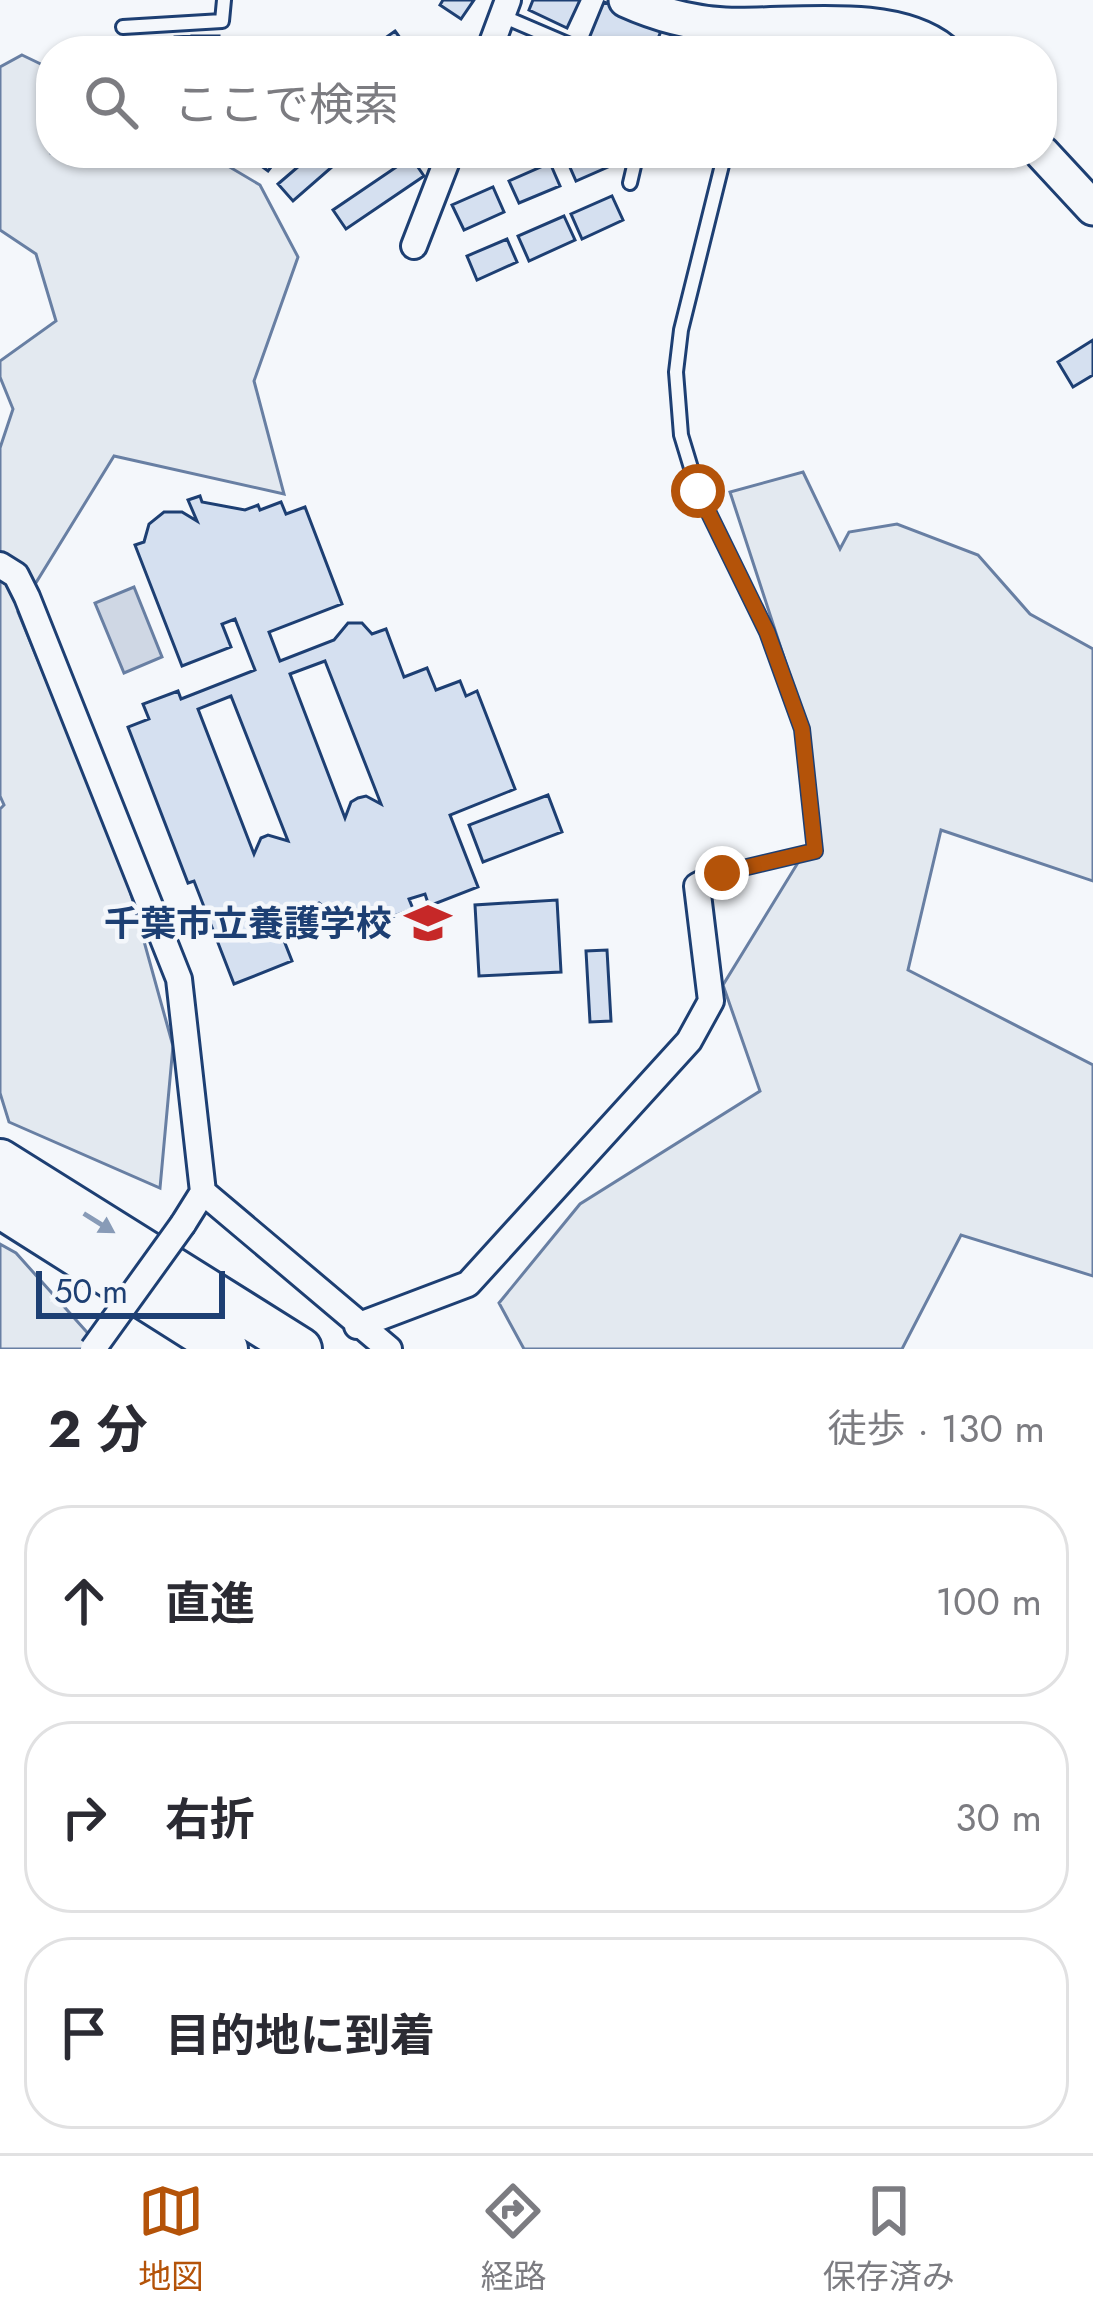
<!DOCTYPE html>
<html lang="ja">
<head>
<meta charset="utf-8">
<style>
  :root { --surface:#fff; --page:#f2f2f3; --text:#2b2b33; --muted:#7c7c81; --line:#e1e1e2; --accent:#b45309 }
  body { margin:0; font-family:Jost,"Noto Sans JP",sans-serif; background:var(--page); color:var(--text) }
  .scale { position:absolute; left:36px; bottom:30px; width:189px; box-sizing:border-box; padding-left:12px; border:6px solid #1d3f73; border-top:0; font-size:33px; line-height:42px; white-space:nowrap; color:#1d3f73; -webkit-text-stroke:9px #f4f7fb; paint-order:stroke }
  .stop { position:absolute; width:36px; height:36px; margin:-27px; border:9px solid #b45309; border-radius:50%; background:#fff }
  .stop.end { background:#b45309; border-color:#fff; box-shadow:0 3px 12px #0008 }
  .list { margin:0; padding:0; list-style:none }
  h2 { display:flex; justify-content:space-between; align-items:center; height:156px; margin:0; padding:0 48px; font-size:51px }
  h2 small { font-size:39px; font-weight:400; color:var(--muted) }
  .list li { display:grid; grid-template-columns:78px 1fr auto; gap:36px; align-items:center; box-sizing:border-box; height:192px; margin:0 24px 24px; padding:0 24px; border:3px solid var(--line); border-radius:48px }
  .list b { display:block; font-size:45px; white-space:nowrap }
  .list em { font-size:39px; font-style:normal; color:var(--muted) }
  .icon { flex:none; width:66px; height:66px; fill:none; stroke:currentColor; stroke-width:2; stroke-linecap:round; stroke-linejoin:round }
  .map { position:relative; flex:none; width:1093px; height:1349px; overflow:hidden }
  .search { position:absolute; background:var(--surface); box-shadow:0 3px 9px #0004; left:36px; right:36px; top:36px; height:132px; display:flex; align-items:center; gap:30px; box-sizing:border-box; padding:0 42px; border-radius:48px; color:var(--muted); font-size:45px }
  .sheet { height:804px; background:var(--surface) }
  nav { display:flex; justify-content:space-around; align-items:center; box-sizing:border-box; height:168px; border-top:3px solid var(--line); background:var(--surface); font-size:33px; color:var(--muted) }
  nav a { display:grid; justify-items:center; gap:6px }
  nav .on { color:var(--accent) }
  .map>svg:first-child { display:block }
  .green { fill:#e3e9f0; stroke:#687fa3; stroke-width:3 }
  .water { fill:#cfd7e4; stroke:#687fa3; stroke-width:3 }
  .building { fill:#d5e0f0; stroke:#1d3f73; stroke-width:3; fill-rule:evenodd }
  .lines { fill:none; stroke-linecap:round; stroke-linejoin:round }
  .lane-casing { stroke:#1d3f73; stroke-width:18 }
  .street-casing { stroke:#1d3f73; stroke-width:30 }
  .secondary-casing { stroke:#1d3f73; stroke-width:39 }
  .highway-casing { stroke:#1d3f73; stroke-width:48 }
  .lane { stroke:#f4f7fb; stroke-width:12 }
  .street { stroke:#f4f7fb; stroke-width:24 }
  .secondary { stroke:#f4f7fb; stroke-width:33 }
  .highway { stroke:#f4f7fb; stroke-width:42 }
  .street-bridge-casing { stroke:#1d3f73; stroke-width:30; stroke-linecap:butt }
  .street-bridge { stroke:#f4f7fb; stroke-width:24 }
  .oneway { fill:#889bb7 }
  .route { stroke:#b45309; stroke-width:15 }
  .labels { text-anchor:middle; stroke-width:9; stroke-linejoin:round; paint-order:stroke }
  .poi-label { font-size:36px; font-weight:bold; fill:#1d3f73; stroke:#f4f7fb; text-anchor:end }
</style>
</head>
<body>
<div class="map">
<svg width="1093" height="1349" viewBox="0 0 1093 1349">
  <rect width="100%" height="100%" fill="#f4f7fb"/>
  <!-- green -->
  <path class="green" d="M22 55 51 69V153H206L260 185 298 257 254 381 284 494 114 456 18 612 124 869 173 1046 160 1188 9 1122 0 1093V809L4 805 0 796V448L13 409 0 377V361L56 321 36 254 0 230V67Z
    M803 472 840 549 849 532 897 524 978 555 1030 614 1093 649V881L941 830 908 970 1093 1065V1276L961 1235 902 1349H524L499 1303 580 1204 760 1091 723 985 818 830 809 734 730 492Z
    M0 1244 16 1253 102 1349H0Z"/>
  <!-- water -->
  <path class="water" d="M134 587 162 657 124 673 95 603Z"/>
  <!-- building -->
  <path class="building" d="M443 0H474L461 19 440 5Z
    M533 0H580L567 28 529 10Z
    M604 2 663 26 653 51H613L588 41Z
    M395 31 408 49 367 51Z
    M192 36 193 51H175V37Z
    M192 36H219V51H193Z
    M252 153H282L268 171 249 157Z
    M314 153H348L293 201 278 184Z
    M477 153H513L483 166Z
    M572 153H612L617 163 576 181 565 156Z
    M411 157 424 176 346 229 333 210Z
    M550 163 560 186 519 203 509 181Z
    M493 187 504 212 464 230 452 205Z
    M612 196 623 220 582 239 571 214Z
    M564 216 575 240 529 261 518 236Z
    M507 239 517 262 477 280 467 256Z
    M1093 340V375L1073 387 1058 362Z
    M200 496 202 502 245 510 258 505 260 510 281 502 286 514 305 507 342 604 269 632 280 661 334 640 348 623H362L372 634 386 629 404 677 427 668 436 690 460 681 466 696 477 691 515 789 450 815 478 887 429 906 425 894 409 899 413 909 389 918 385 909 365 916 369 925 364 927 351 928 319 903 313 906 320 924 283 938 292 961 234 984 194 881 188 883 128 727 149 719 143 704 178 691 181 699 255 670 235 619 222 624 231 647 182 666 135 545 144 542 149 524 164 512H182L197 521 188 500ZM325 661 381 804 366 796 358 798 351 802 345 818 290 674ZM231 696 288 841 268 835 261 838 254 854 198 709Z
    M548 795 562 832 483 862 469 825Z
    M557 900 561 972 479 976 475 905Z
    M607 950 611 1021 590 1022 586 951Z"/>
  <g class="lines">
    <!-- lane casing -->
    <g class="lane-casing">
      <path id="lane" d="M502 16 584 51
        M123 27 222 21 224 0
        M751 51 757 26
        M630 183 637 153
        M722 873 815 851 802 729 767 632 698 491 681 435 676 372 681 330 725 153"/>
    </g>
    <!-- street casing -->
    <g class="street-casing">
      <path id="street" d="M489 51 508 0
        M414 246 450 153
        M0 565 16 575 27 597 179 979 203 1192 183 1224
        M203 1192 389 1349
        M357 1326 468 1284 689 1041 711 1001 697 886 722 873"/>
    </g>
    <!-- secondary casing -->
    <g class="secondary-casing">
      <path id="secondary" d="M626 0C657 14 690 23 725 25 787 28 892 9 943 51
        M1042 153 1093 208"/>
    </g>
    <!-- highway casing -->
    <g class="highway-casing">
      <path id="highway" d="M0 1161 300 1349
        M0 1206 226 1349"/>
    </g>
    <!-- lane -->
    <use href="#lane" class="lane"/>
    <!-- street -->
    <use href="#street" class="street"/>
    <!-- secondary -->
    <use href="#secondary" class="secondary"/>
    <!-- highway -->
    <use href="#highway" class="highway"/>
    <!-- street-bridge casing -->
    <g class="street-bridge-casing">
      <path id="street-bridge" d="M93 1349 183 1224"/>
    </g>
    <!-- street-bridge -->
    <use href="#street-bridge" class="street-bridge"/>
  </g>
  <!-- one-way arrows -->
  <defs><path id="oneway-solid" d="M-6-.8H1V-3.2L6.5 0L1 3.2V.8H-6Z" transform="scale(3)"/></defs>
  <use class="oneway" href="#oneway-solid" transform="translate(99 1223) rotate(32)"/>
  <g class="lines">
    <!-- route -->
    <path class="route" d="M698 491 767 632 802 729 815 851 722 873"/>
  </g>
  <!-- icons -->
  <defs>
    <g id="school-bare" transform="scale(3.6)"><path d="M0-5L7-2L0 1L-7-2ZM-4 1L0 2.5L4 1V4Q0 6-4 4Z" fill="#c62828" stroke="#f4f7fb" stroke-width="2.5" paint-order="stroke"/></g>
  </defs>
  <g fill-rule="evenodd">
    <use href="#school-bare" x="428" y="923"/>
  </g>
  <g class="labels">
    <!-- poi labels -->
    <g class="poi-label">
      <text x="392" y="936">千葉市立養護学校</text>
    </g>
  </g>
</svg>
<div class="scale">50 m</div>
<div class="stop" style="left:698px;top:491px"></div>
<div class="stop end" style="left:722px;top:873px"></div>
<div class="search"><svg class="icon" aria-label="search" viewBox="0 0 24 24"><circle cx="10" cy="10" r="6"/><path d="M15 15l6 6"/></svg>ここで検索</div>
</div>
<section class="sheet">
<h2>2 分<small>徒歩 · 130 m</small></h2>
<ul class="list">
<li><svg class="icon" aria-label="ahead" viewBox="0 0 24 24"><path d="M12 20V5M6 11l6-6 6 6"/></svg><div><b>直進</b></div><em>100 m</em></li>
<li><svg class="icon" aria-label="right" viewBox="0 0 24 24"><path d="M7 20v-9h11M14 6l5 5-5 5"/></svg><div><b>右折</b></div><em>30 m</em></li>
<li><svg class="icon" aria-label="arrive" viewBox="0 0 24 24"><path d="M6 21V4h12l-3 4 3 4H6"/></svg><div><b>目的地に到着</b></div></li>
</ul>
</section>
<nav>
<a class="on"><svg class="icon" aria-label="map" viewBox="0 0 24 24"><path d="M3 6l6-2 6 2 6-2v14l-6 2-6-2-6 2zM9 4v14M15 6v14"/></svg>地図</a>
<a><svg class="icon" aria-label="directions" viewBox="0 0 24 24"><path d="M12 3l9 9-9 9-9-9zM9 14v-3h6M13 9l2 2-2 2"/></svg>経路</a>
<a><svg class="icon" aria-label="saved" viewBox="0 0 24 24"><path d="M7 4h10v16l-5-4-5 4z"/></svg>保存済み</a>
</nav>
</body>
</html>
